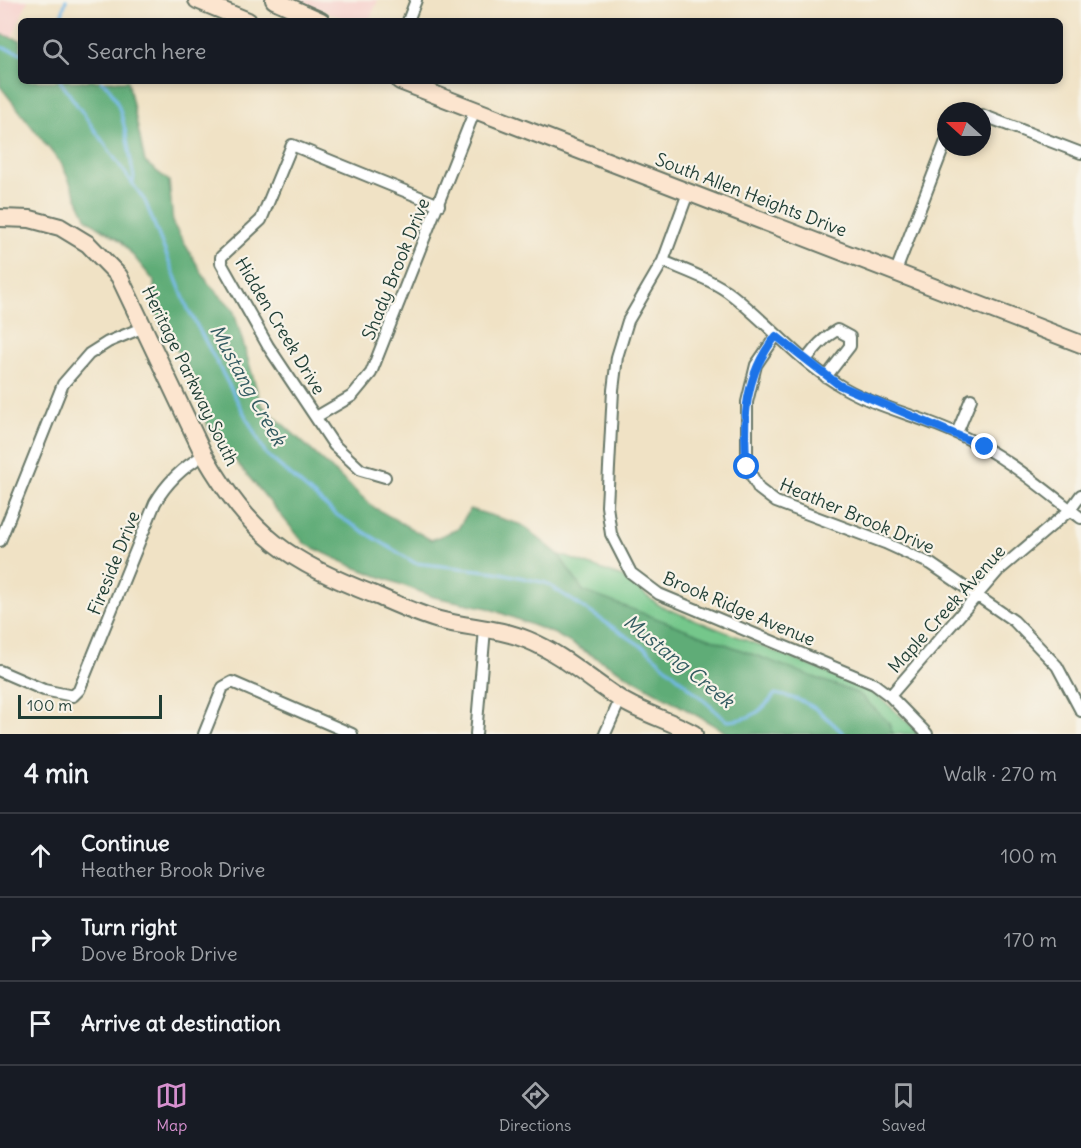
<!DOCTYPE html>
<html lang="en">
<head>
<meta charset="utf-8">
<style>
  :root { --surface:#171b24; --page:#20242c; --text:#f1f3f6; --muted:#9ea1a6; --line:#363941; --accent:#d690ce }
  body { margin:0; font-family:Delius,sans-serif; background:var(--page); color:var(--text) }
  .compass { position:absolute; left:937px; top:102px; width:54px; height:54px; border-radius:50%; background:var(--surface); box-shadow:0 3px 9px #0003; rotate:291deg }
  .scale { position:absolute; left:18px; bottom:15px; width:144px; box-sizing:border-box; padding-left:6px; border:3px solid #1f3d34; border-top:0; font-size:16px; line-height:21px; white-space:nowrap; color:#1f3d34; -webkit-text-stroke:4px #f7f3e8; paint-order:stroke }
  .stop { position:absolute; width:18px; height:18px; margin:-14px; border:4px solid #1a73e8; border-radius:50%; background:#fff }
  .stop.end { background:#1a73e8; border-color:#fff; box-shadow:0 2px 6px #0008 }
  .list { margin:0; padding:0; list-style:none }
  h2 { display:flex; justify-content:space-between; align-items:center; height:78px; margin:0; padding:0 24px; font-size:26px }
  h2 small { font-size:20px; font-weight:400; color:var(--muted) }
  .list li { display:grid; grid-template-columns:39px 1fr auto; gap:18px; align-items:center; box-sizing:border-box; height:84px; padding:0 24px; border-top:2px solid var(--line) }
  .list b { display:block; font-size:22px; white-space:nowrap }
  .list p { margin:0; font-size:20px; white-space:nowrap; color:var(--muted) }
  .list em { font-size:20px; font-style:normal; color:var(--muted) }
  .icon { flex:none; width:33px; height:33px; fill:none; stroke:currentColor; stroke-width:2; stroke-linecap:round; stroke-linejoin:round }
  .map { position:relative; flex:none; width:1081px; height:734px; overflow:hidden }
  .search { position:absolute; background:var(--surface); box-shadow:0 3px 9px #0003; left:18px; right:18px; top:18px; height:66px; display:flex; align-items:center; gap:15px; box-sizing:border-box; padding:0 21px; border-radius:9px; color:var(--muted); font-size:22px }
  .sheet { height:330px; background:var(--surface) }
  nav { display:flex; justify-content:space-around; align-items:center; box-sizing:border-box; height:84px; border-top:2px solid var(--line); background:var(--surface); font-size:16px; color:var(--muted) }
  nav a { display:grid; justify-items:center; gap:3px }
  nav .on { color:var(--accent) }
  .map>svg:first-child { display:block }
  .built { fill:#f7d0cc }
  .green { fill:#74c78b; stroke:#4a8260; stroke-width:1.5 }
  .forest { fill:#5fac77; stroke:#3f7456; stroke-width:1.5 }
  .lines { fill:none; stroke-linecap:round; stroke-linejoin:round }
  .stream { stroke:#75baeb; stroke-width:3 }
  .street-casing { stroke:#687767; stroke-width:14 }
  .secondary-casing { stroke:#687767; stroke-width:20 }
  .street { stroke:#fff; stroke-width:10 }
  .secondary { stroke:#fce5cf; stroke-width:16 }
  .route { stroke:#1a73e8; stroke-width:8 }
  .labels { text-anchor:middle; stroke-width:4.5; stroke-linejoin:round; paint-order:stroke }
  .street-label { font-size:18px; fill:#1f3d34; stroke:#f7f3e8 }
  .water-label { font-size:20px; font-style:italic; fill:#345c62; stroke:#f7f3e8 }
</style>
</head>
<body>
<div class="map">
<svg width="1081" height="734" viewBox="0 0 1081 734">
  <rect width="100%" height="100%" fill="#f7f3e8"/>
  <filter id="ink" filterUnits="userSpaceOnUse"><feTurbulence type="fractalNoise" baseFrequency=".0167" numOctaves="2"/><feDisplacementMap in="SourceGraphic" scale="12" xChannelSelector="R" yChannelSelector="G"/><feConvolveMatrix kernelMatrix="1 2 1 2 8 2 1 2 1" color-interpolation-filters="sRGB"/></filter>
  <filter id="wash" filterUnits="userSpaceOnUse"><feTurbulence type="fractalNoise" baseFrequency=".008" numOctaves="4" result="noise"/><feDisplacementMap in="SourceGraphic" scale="24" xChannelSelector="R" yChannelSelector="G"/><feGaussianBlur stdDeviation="1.35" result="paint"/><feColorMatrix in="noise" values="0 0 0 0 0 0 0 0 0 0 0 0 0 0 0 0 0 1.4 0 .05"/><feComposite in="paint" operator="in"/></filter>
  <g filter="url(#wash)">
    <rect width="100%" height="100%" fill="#f0e2c5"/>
    <!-- built -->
    <path class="built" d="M0 0H28L12 38 0 34Z
      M296 0H378L369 21H350Z"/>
    <!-- green -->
    <path class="green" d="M558 554 622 577 660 606 864 687 884 701 921 734H893L888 722 583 591Z"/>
    <!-- forest -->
    <path class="forest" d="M0 34 21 40V81H128L145 162 169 181 173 224 208 283 233 309 261 404 373 507 431 540 458 529 470 509 522 525 558 554 583 591 859 694 888 722 893 734H729L555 634 488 608 434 597 354 567 305 544 208 428 187 365 163 330 154 305V281L121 241 87 219 62 165 0 86Z"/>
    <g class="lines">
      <!-- stream -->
      <path class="stream" d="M60 21 66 0
        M0 47 21 53
        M60 81 145 201 188 309 266 454 335 514 415 563 496 572 546 583 646 649 727 721C749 720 761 713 775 694 810 700 819 710 844 734
        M101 81C124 94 128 152 134 177L133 182"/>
    </g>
  </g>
  <g filter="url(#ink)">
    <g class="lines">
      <!-- street casing -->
      <g class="street-casing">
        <path id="street" d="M408 21 416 0
          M966 111H970
          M982 115 1081 153
          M688 193 663 261 628 321 617 357 613 390 607 506 611 534 631 573 659 594 874 684 890 696 927 734
          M663 261C686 271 713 280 732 295 768 323 797 359 836 383 873 407 918 415 958 434 1004 455 1041 487 1081 518
          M896 271 946 141
          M776 336 756 365 747 402V467L759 489 776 502 885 543 931 564 1014 621 1057 666 1081 711
          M806 360C815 348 823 338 837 330L850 337V346L826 377
          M316 417 352 396 371 373 475 110
          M957 433 971 399
          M385 477 361 470 334 445 268 346 221 263V257L261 220 292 145 439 205
          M0 541 63 384 89 354 108 342 144 327
          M0 671 44 690 73 696 79 690 155 503C167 482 183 467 204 455
          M890 696 998 571 1070 510 1081 495
          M204 734 223 687 232 682 352 734
          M476 734 485 629
          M605 734 620 700"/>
      </g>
      <!-- secondary casing -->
      <g class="secondary-casing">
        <path id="secondary" d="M197 0 248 21
          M274 0 321 21
          M400 81 1081 344
          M0 218 30 219 60 227 88 244 119 276 204 455C252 537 288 561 375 595 396 604 417 614 439 620 469 628 499 628 528 640 562 654 589 679 620 699 643 714 670 720 694 734"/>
      </g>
      <!-- street -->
      <use href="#street" class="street"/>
      <!-- secondary -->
      <use href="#secondary" class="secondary"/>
    </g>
  </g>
  <g class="lines" filter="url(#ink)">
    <!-- route -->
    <path class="route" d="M747 467C742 419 745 374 776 336L839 385 985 447"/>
  </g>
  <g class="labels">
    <!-- street labels -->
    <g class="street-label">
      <text transform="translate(751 195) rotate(21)" y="6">South Allen Heights Drive</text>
      <text transform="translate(396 269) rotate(-68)" y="6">Shady Brook Drive</text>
      <text transform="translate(280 326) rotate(59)" y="6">Hidden Creek Drive</text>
      <text transform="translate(190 376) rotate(64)" y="6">Heritage Parkway South</text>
      <text transform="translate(857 516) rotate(23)" y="6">Heather Brook Drive</text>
      <text transform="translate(114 563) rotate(-68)" y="6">Fireside Drive</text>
      <text transform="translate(739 609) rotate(23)" y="6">Brook Ridge Avenue</text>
      <text transform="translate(947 609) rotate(-48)" y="6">Maple Creek Avenue</text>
    </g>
    <!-- water labels -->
    <g class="water-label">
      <text transform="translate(248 385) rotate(61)" y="7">Mustang Creek</text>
      <text transform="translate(679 661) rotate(39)" y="7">Mustang Creek</text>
    </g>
  </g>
</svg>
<svg class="compass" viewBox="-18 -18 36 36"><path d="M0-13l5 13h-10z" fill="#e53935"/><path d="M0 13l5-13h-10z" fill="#9ea1a6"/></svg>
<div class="scale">100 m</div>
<div class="stop" style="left:747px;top:467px"></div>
<div class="stop end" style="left:985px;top:447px"></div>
<div class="search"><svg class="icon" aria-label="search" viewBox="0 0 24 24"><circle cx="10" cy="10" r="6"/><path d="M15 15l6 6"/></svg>Search here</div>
</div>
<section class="sheet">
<h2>4 min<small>Walk · 270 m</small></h2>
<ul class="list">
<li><svg class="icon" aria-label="ahead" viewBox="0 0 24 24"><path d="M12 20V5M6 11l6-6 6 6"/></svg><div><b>Continue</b><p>Heather Brook Drive</p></div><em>100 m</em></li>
<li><svg class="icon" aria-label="right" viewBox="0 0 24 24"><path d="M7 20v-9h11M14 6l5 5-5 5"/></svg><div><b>Turn right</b><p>Dove Brook Drive</p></div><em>170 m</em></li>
<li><svg class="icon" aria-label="arrive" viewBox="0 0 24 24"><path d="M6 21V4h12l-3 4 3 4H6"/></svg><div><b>Arrive at destination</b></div></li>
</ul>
</section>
<nav>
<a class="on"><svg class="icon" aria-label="map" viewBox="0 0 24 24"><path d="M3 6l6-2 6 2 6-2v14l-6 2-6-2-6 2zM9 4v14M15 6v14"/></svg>Map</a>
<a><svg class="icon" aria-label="directions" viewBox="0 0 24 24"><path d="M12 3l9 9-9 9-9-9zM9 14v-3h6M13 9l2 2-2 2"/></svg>Directions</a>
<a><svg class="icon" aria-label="saved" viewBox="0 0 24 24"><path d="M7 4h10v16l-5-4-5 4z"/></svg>Saved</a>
</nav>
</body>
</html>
